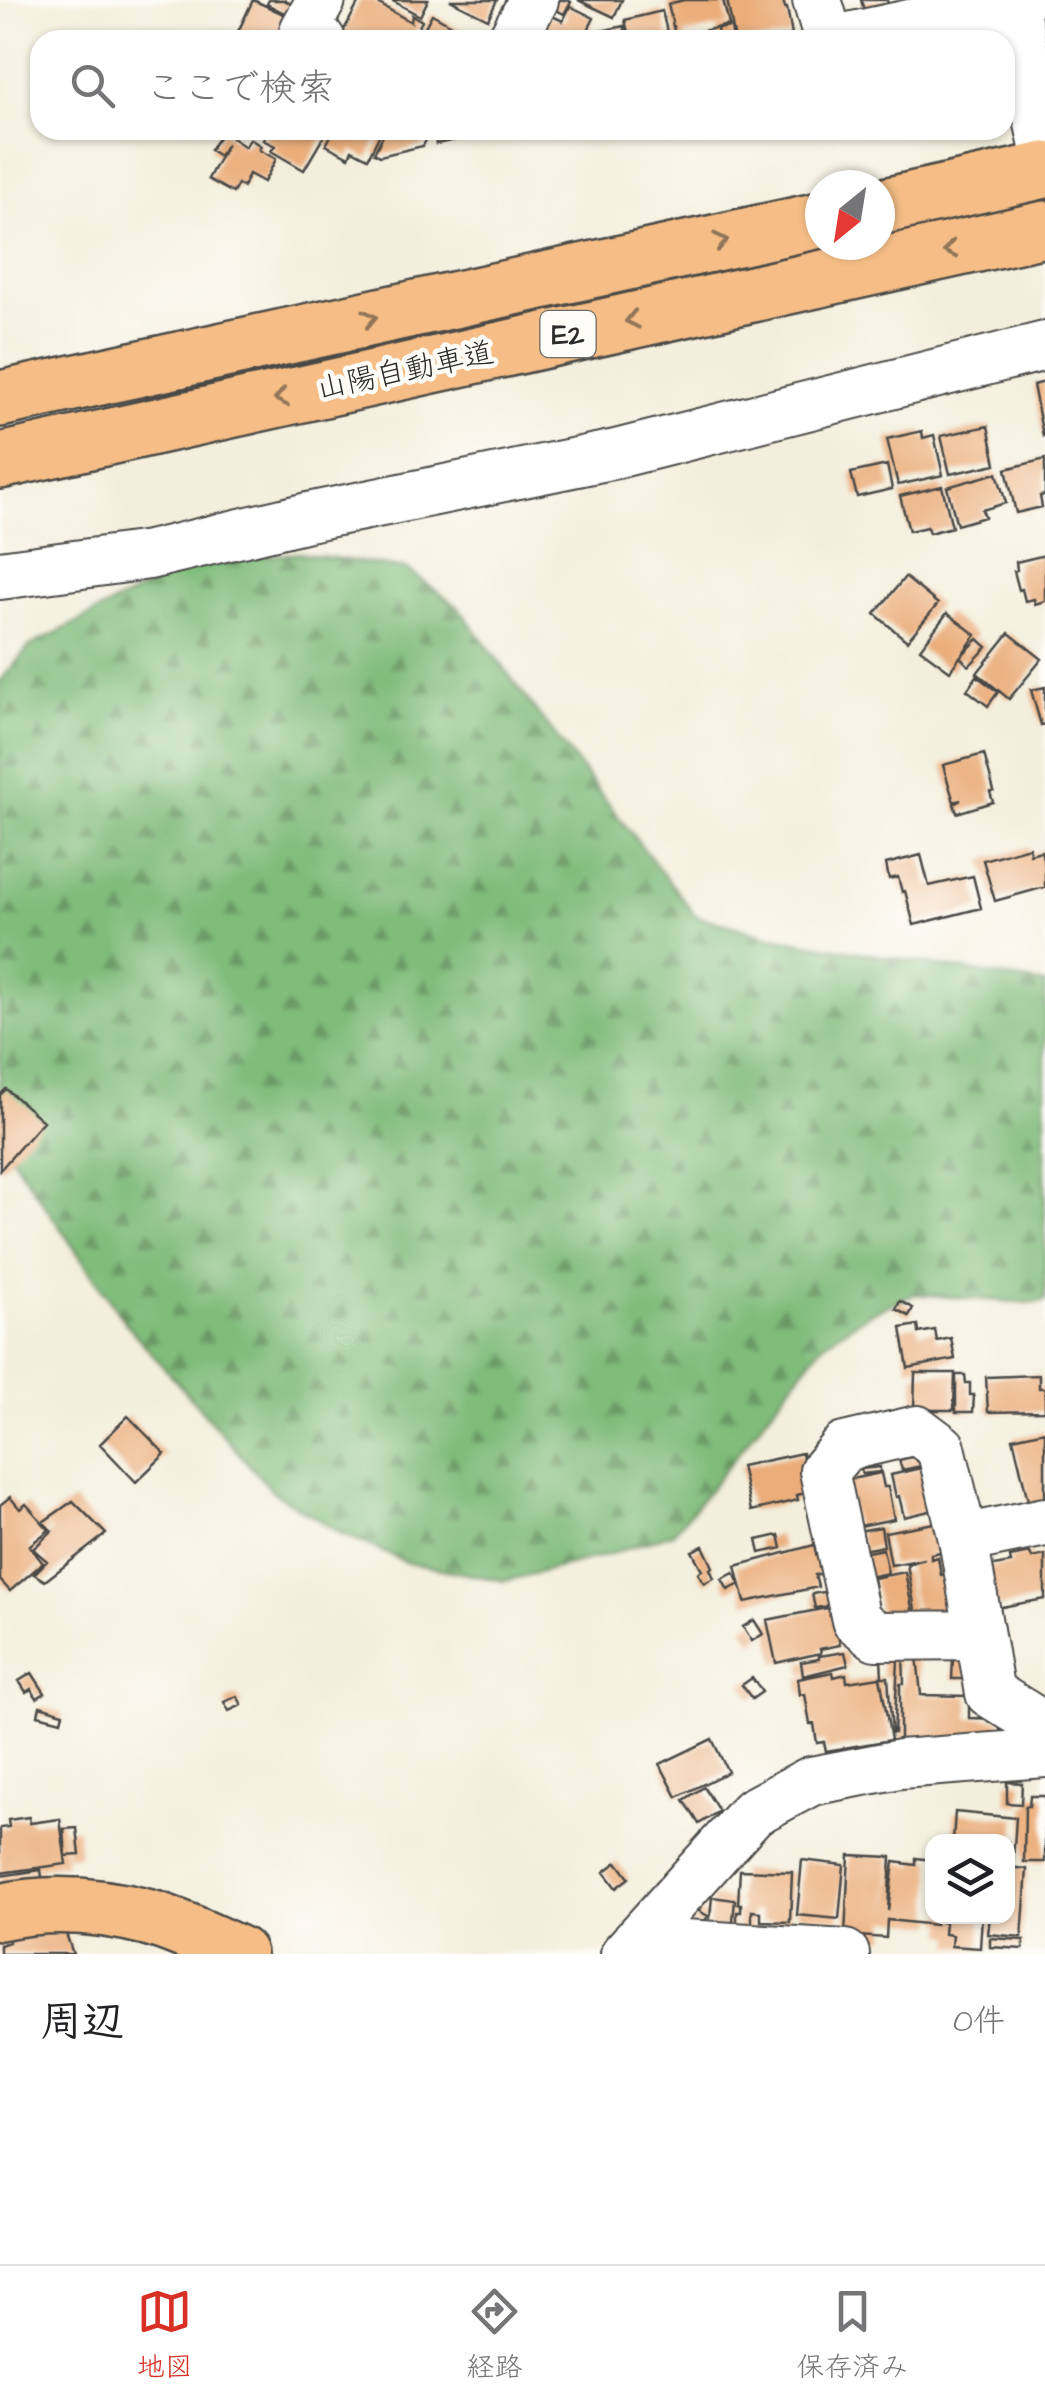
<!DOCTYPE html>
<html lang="ja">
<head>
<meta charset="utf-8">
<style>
  :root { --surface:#fff; --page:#f2f2f2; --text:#202124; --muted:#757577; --line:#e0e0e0; --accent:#d93025 }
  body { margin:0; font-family:"Architects Daughter","Klee One",sans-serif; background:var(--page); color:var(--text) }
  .controls { position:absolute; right:30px; bottom:30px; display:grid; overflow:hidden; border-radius:20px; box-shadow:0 2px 8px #0004 }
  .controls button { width:90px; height:90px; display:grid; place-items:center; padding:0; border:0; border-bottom:2px solid var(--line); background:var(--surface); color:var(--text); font:50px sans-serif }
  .compass { position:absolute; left:805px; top:170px; width:90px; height:90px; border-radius:50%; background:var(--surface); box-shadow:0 2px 8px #0004; rotate:210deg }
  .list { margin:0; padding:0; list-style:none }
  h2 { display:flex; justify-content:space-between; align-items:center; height:130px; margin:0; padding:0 40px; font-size:42px }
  h2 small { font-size:32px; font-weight:400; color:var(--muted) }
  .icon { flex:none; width:55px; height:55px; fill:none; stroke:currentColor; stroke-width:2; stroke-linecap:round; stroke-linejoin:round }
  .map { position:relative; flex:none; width:1045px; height:1954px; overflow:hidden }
  .search { position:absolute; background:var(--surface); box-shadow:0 2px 8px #0004; left:30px; right:30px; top:30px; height:110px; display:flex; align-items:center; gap:25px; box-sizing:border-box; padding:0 35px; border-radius:30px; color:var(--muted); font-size:38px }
  .sheet { height:310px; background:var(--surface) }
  nav { display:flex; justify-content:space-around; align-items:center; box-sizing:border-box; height:140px; border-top:2px solid var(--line); background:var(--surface); font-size:28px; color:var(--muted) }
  nav a { display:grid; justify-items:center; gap:5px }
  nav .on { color:var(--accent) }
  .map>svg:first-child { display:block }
  .forest { fill:url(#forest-firs); stroke:#567452; stroke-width:2.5 }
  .building { fill:#ebad7a }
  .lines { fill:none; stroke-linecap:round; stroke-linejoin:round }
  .minor-casing { stroke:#494846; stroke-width:52 }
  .major-casing { stroke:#494846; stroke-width:60 }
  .highway-casing { stroke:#494846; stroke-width:60 }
  .minor { stroke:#fff; stroke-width:48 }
  .major { stroke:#f6be86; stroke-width:55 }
  .highway { stroke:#f6be86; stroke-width:55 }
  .oneway { stroke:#907458 }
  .labels { text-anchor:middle; stroke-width:9; stroke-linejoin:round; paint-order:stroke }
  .shield { fill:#fdfcf7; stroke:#6a6a68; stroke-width:2.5 }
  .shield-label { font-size:28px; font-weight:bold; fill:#2b2b2b }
  .street-label { font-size:30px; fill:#2b2b2b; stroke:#fdfcf7 }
</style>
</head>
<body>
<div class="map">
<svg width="1045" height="1954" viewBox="0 0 1045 1954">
  <defs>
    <pattern id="forest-firs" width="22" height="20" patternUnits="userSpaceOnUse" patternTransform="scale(2.5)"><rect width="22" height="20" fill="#80bc7a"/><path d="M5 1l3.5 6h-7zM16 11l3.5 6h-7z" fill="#699964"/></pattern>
  </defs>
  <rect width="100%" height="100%" fill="#fdfcf7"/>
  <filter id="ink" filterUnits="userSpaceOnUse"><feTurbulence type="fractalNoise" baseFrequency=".01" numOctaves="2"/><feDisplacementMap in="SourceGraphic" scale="20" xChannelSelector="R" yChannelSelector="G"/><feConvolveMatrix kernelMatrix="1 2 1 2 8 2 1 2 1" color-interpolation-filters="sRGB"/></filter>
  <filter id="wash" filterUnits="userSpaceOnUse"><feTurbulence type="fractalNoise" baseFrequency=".0048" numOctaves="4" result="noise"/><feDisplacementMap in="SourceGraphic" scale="40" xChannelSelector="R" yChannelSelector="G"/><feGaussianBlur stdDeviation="2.25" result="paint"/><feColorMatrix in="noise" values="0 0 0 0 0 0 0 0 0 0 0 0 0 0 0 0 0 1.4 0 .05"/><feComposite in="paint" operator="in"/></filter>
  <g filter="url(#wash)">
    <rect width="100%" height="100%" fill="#f3efdc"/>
    <!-- forest -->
    <path class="forest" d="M299 553 407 569 458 607 536 711 696 916 772 937 1045 984V1301L1025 1303 915 1294 868 1314 822 1345 710 1489 673 1533 604 1556 505 1581 408 1563 338 1532 273 1492 127 1325 0 1140V681L30 646 196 562Z"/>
    <g id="blocks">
      <!-- building -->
      <path class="building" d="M253 0 288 16 276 40H250L237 34Z
        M269 0H284L297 7 292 17 267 4Z
        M360 0H372L411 22 412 15 422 21 412 40H358L343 32Z
        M391 0H428L420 16Z
        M450 0H497L488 19Z
        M553 0H567L571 2 564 14 549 6Z
        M578 0H622L614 17Z
        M684 0H723L729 25 685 35 686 40H676L668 4Z
        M727 0H783L785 8H787L792 35 767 40H735Z
        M861 0H887L890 10 866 17Z
        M570 6 594 18 583 40H537L550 15 563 21Z
        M662 11 669 40H630L625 20Z
        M432 14 464 32 462 35 470 40H418Z
        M624 26 627 40H588L587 34Z
        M731 27 733 40H718L717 29Z
        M269 130H314L324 136 304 170 271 151 275 146 263 140Z
        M334 130H382L368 158 352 150 349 157 326 145Z
        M386 130H431L423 146 380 156 374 153Z
        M223 131 245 147 250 139 261 146 259 150 276 159 264 182 249 174 243 187 238 184 233 193 208 179 227 144 219 156 210 150Z
        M455 133 456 140 436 144 435 137Z
        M1045 382V435L1043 436 1033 385Z
        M988 426 996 464 950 474 941 436Z
        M922 431 923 438 934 435 943 475 898 485 887 439Z
        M1045 459V495L1040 496 1042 507 1016 513 1006 469Z
        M887 465 892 489 857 497 851 473Z
        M997 473 1006 503 982 510 985 517 957 525 947 487Z
        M942 486 952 527 929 533 927 527 909 531 900 496Z
        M1045 555V601L1035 604 1034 599 1025 601 1022 589 1019 590 1014 571 1017 570 1016 562Z
        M905 577 938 604 907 641 875 614Z
        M947 613 976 635 950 671 920 649Z
        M1009 633 1042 659 1009 699 977 673Z
        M978 639 987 647 969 666 960 657Z
        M977 676 998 692 988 706 967 690Z
        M1045 687V724L1041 725 1031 690Z
        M984 754 994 791 990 792 993 802 957 813 954 804 961 800 954 802 943 765Z
        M1029 847 1030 854 1041 851 1045 866V887L995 901 983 860Z
        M921 855 929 886 973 876 981 908 914 925 905 891 902 892 898 877 889 879 886 864Z
        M6 1089 43 1121 0 1170V1095Z
        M900 1301 913 1308 909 1316 896 1309Z
        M918 1325 919 1333 935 1330 937 1341 951 1338 955 1359 908 1368 901 1328Z
        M915 1373H955L954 1410H914Z
        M956 1375H965L966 1383H970V1395H974L973 1412H956Z
        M1039 1375V1388H1045V1411L988 1412 986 1377Z
        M128 1416 165 1454 136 1482 100 1444Z
        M1045 1431V1506L1030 1509 1013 1438Z
        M802 1453 810 1492 797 1495 798 1500 751 1511 741 1466Z
        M924 1454 926 1465 902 1470 899 1460Z
        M880 1467V1472L862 1474 861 1469Z
        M925 1467 934 1510 904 1517 899 1496 896 1497 891 1475Z
        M881 1473 884 1487H888L894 1519 855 1527 846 1480Z
        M10 1497 20 1509 26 1504 49 1530 29 1546 43 1563 10 1591 0 1580V1505Z
        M73 1501 106 1534 45 1581 34 1574 47 1561 33 1549 52 1531 43 1522Z
        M940 1522 945 1551 931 1554V1559L938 1557 941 1575 951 1572 960 1612 916 1615 907 1564 925 1559 891 1565 885 1532Z
        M881 1527 884 1546 862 1550 858 1531Z
        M779 1535 782 1548 760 1553 757 1540Z
        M814 1545 821 1574 815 1575 818 1587 745 1602 736 1566Z
        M703 1546 713 1567 710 1569 714 1578 704 1583 698 1573 702 1570 692 1551Z
        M883 1549 888 1573 868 1577 863 1553Z
        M1030 1553 1032 1558 1045 1555V1599L996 1608 988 1567 1011 1563 1010 1557Z
        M905 1572 913 1613 880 1619 873 1578Z
        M734 1573 740 1584 728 1590 722 1579Z
        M835 1590 837 1605 815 1608 812 1594Z
        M832 1607 840 1645 820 1649 821 1653 776 1663 767 1620Z
        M754 1620 763 1634 752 1641 743 1627Z
        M845 1652 848 1665 803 1676 801 1662 819 1659V1656Z
        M903 1655H917L921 1695 969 1696V1718L1000 1719V1740L900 1739V1684H904Z
        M881 1658 898 1661 894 1733H892L888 1677H882Z
        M953 1659H967L966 1679H952Z
        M833 1672 834 1677 846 1674 847 1682 880 1677 891 1740 826 1751 824 1742 817 1743 814 1724H810L805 1694 800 1695 798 1679Z
        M32 1673 45 1693 37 1698 31 1689 26 1692 19 1681Z
        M752 1678 762 1692 752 1699 742 1685Z
        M237 1696 242 1705 229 1711 224 1702Z
        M40 1706 63 1713 61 1721 38 1715Z
        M712 1739 728 1772 677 1797 660 1764Z
        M1007 1782 1022 1783 1021 1804 1007 1803Z
        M704 1787 719 1811 699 1824 684 1800Z
        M1030 1796H1045V1862H1024L1025 1806H1029Z
        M955 1812 1016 1818 1013 1861H1008V1842H957L953 1840Z
        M29 1817 30 1823 60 1819 66 1864 0 1873V1828L9 1827 8 1820Z
        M77 1828 80 1855 66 1856 64 1829Z
        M849 1855 891 1857 888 1911 894 1862 916 1865V1858L932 1860V1916H936L935 1925 887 1920 886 1938 845 1935Z
        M802 1860 844 1865 839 1919 797 1915Z
        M617 1862 629 1878 616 1888 604 1872Z
        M1008 1867 1027 1869 1022 1937 988 1934 990 1916H1008Z
        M41 1870 43 1884 0 1890V1876Z
        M740 1870 792 1872 790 1922 761 1921V1912L752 1911V1932H737V1912H741V1904H738Z
        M712 1897 735 1900 732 1931 709 1928Z
        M690 1906 708 1916 701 1928 684 1918Z
        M940 1916H982L980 1948 951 1946 952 1935 944 1934 945 1922H940Z
        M62 1922 73 1954H0V1945L9 1942 6 1932 20 1927 24 1937Z
        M990 1938 1024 1940 1023 1949 990 1947Z"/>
    </g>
  </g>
  <g filter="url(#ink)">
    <use href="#blocks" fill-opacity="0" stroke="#494846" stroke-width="2.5"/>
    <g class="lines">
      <!-- minor casing -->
      <g class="minor-casing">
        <path id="minor" d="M321 0 304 31 321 40
          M817 0 829 40
          M1013 2 1045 151
          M512 40 534 0
          M835 40 1022 0
          M0 575 149 555 308 517 616 454 1045 346
          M963 1539 1045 1522
          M979 1635 876 1636 856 1620 824 1471 844 1447 917 1430 941 1448 963 1539 990 1693 1045 1727
          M636 1941 845 1954
          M625 1954 753 1812 811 1781 900 1764 1045 1753"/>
      </g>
      <!-- major casing -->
      <g class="major-casing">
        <path id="major" d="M0 1912C49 1901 101 1905 150 1918 180 1926 210 1942 238 1954"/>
      </g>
      <!-- highway casing -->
      <g class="highway-casing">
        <path id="highway" d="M880 207 1045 170
          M0 399 820 220
          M0 461 1045 229"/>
      </g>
      <!-- minor -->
      <use href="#minor" class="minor"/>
      <!-- major -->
      <use href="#major" class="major"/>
      <!-- highway -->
      <use href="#highway" class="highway"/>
    </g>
    <!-- one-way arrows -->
    <defs><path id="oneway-chevron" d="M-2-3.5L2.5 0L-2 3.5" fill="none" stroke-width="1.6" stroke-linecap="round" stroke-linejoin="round" transform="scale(2.5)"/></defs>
    <g class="oneway">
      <use href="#oneway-chevron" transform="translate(721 241) rotate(-12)"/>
      <use href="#oneway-chevron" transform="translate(950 250) rotate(168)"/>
      <use href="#oneway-chevron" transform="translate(370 318) rotate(-12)"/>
      <use href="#oneway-chevron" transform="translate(632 320) rotate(168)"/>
      <use href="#oneway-chevron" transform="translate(281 398) rotate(168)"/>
    </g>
  </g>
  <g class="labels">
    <!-- shield labels -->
    <rect class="shield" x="540.5" y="311" width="55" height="46" rx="8"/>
    <g class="shield-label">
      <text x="568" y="344">E2</text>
    </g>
    <!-- street labels -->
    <g class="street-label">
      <text transform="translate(405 370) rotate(-12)" y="10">山陽自動車道</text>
    </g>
  </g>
</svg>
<div class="controls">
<button><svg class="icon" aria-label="layers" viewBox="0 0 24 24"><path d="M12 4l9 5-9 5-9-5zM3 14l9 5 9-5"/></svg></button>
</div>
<svg class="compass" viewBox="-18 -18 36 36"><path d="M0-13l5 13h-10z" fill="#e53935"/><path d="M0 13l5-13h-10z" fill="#757577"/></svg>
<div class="search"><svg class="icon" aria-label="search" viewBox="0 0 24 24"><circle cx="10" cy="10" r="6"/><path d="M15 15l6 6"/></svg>ここで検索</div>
</div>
<section class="sheet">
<h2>周辺<small>0件</small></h2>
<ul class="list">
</ul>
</section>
<nav>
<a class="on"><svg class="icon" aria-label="map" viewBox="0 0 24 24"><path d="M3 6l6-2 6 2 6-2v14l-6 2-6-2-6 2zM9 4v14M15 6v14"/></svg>地図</a>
<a><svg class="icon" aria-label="directions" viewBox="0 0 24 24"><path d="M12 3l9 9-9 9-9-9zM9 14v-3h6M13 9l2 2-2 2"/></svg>経路</a>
<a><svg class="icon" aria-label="saved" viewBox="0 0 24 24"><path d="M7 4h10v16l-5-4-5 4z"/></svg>保存済み</a>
</nav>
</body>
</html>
